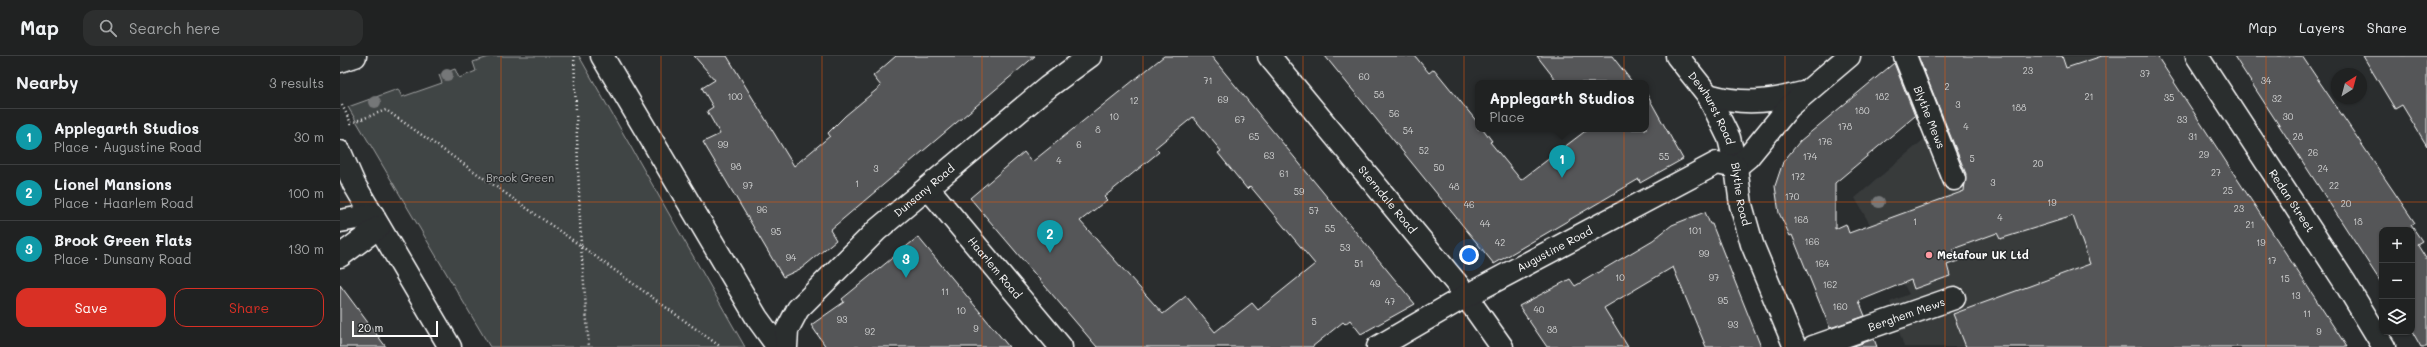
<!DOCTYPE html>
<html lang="en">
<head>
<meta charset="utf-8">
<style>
  :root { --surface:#202222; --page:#2d2f2f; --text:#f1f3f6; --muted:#a2a4a5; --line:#3d3f40; --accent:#d93025 }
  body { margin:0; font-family:Mali,sans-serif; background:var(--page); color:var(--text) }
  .controls { position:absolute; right:12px; bottom:12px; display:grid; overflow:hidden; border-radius:8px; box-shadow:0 1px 3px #0004 }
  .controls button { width:36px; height:36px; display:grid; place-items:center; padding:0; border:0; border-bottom:1px solid var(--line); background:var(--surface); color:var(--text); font:20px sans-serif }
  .compass { position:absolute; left:1991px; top:12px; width:36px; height:36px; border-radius:50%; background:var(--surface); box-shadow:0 1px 3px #0004; rotate:36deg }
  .scale { position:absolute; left:12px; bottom:10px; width:86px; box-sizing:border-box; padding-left:4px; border:2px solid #fff; border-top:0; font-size:11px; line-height:14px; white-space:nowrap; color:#fff; -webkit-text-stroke:3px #2a2d2e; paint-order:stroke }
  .you { position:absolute; left:1129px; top:199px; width:14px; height:14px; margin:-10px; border:3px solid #fff; border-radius:50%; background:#1a73e8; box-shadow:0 0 0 6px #1a73e833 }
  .badge { display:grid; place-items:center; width:26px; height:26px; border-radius:50%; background:var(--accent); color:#fff; font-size:13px; font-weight:700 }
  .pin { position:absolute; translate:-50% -33px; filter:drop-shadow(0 1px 2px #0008) }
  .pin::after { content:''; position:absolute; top:21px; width:14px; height:12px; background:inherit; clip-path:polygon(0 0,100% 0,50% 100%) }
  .popup { position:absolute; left:1135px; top:24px; width:174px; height:52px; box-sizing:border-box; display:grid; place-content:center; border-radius:8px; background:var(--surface); filter:drop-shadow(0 1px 3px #0005); font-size:13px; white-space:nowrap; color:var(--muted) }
  .popup b { font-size:15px; color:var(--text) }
  .popup::after { content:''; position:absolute; left:50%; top:100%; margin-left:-8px; border:8px solid transparent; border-top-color:var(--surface) }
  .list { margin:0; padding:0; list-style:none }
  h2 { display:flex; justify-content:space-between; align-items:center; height:52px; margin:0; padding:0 16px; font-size:17px }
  h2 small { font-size:13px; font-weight:400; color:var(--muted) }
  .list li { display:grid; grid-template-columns:26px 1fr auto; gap:12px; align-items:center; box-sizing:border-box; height:56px; padding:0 16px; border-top:1px solid var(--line) }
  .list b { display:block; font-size:15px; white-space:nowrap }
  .list p { margin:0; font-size:13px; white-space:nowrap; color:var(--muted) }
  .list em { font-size:13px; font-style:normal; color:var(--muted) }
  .actions { display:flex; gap:8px; padding:12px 16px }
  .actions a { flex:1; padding:9px 0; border:1px solid var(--accent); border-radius:12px; text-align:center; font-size:14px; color:var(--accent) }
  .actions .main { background:var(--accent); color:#fff }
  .icon { flex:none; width:22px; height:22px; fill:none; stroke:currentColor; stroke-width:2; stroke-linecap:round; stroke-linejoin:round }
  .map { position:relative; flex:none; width:2087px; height:291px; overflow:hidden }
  header { display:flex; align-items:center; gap:24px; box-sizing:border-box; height:56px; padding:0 20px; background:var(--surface); border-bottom:1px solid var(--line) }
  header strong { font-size:19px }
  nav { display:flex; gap:22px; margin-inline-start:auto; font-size:14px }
  .search { width:280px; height:36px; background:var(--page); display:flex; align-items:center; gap:10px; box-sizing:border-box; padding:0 14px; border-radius:12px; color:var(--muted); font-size:15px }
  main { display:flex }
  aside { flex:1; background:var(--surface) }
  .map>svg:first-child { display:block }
  .built { fill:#373a3b }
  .green { fill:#414445; stroke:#a0a2a2 }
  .building { fill:#555758; stroke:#fff; fill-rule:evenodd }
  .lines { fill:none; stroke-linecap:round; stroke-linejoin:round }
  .minor-casing { stroke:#fff; stroke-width:25 }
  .major-casing { stroke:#fff; stroke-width:25 }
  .path { stroke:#fff; stroke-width:2.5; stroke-dasharray:1 3; stroke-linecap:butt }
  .minor { stroke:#2a2d2e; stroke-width:22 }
  .major { stroke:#2a2d2e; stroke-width:22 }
  .tree { fill:#757778 }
  .grid { fill:none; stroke:#e8590c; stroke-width:1; stroke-opacity:0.55 }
  .poi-dot { fill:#ff9aa2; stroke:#2a2d2e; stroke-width:1.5 }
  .labels { text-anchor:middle; stroke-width:3; stroke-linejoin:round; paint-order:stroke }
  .number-label { font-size:9px; fill:#d4d5d5 }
  .street-label { font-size:11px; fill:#fff; stroke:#2a2d2e }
  .park-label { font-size:11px; fill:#b3b4b5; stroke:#2a2d2e }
  .poi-label { font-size:11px; font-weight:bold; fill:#fff; stroke:#2a2d2e; text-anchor:start }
</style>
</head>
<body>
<header>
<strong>Map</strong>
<div class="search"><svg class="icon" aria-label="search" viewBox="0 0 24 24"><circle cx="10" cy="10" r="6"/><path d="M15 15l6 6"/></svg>Search here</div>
<nav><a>Map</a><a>Layers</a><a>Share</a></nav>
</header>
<main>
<aside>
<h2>Nearby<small>3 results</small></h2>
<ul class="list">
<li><span class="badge" style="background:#0f9aa8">1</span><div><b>Applegarth Studios</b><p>Place · Augustine Road</p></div><em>30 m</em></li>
<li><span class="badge" style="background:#0f9aa8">2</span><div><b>Lionel Mansions</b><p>Place · Haarlem Road</p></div><em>100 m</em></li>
<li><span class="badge" style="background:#0f9aa8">3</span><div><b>Brook Green Flats</b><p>Place · Dunsany Road</p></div><em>130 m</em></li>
</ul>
<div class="actions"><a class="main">Save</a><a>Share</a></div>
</aside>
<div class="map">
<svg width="2087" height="291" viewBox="0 0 2087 291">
  <rect width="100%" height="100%" fill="#2a2d2e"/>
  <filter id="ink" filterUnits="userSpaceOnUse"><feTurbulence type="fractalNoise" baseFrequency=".025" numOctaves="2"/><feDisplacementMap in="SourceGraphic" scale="8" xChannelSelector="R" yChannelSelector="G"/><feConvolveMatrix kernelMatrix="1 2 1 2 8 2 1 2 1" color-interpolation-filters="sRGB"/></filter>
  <g filter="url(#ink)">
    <!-- built -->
    <path class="built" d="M1571 0H1783L1864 291H1564L1550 246 1569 238 1515 142 1597 72Z"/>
    <!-- green -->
    <path class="green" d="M152 0H239L405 291H150L8 51 58 33 62 41 102 27 99 19 115 13 119 22 136 15 133 6Z"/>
    <!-- building -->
    <path class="building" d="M354 0H387L454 110 490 80 488 77 505 60 541 30 533 20 556 0H695L490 174 496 184 462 212 443 221 363 86 380 78 367 55 373 51 362 32 375 24Z
      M824 0H871L1075 248 1021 278 1010 264 1005 268 1003 266 972 291H757L630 142 684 96 692 106ZM853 61 881 95 878 97 907 133 910 130 975 208 918 254 912 247 875 276 846 240 823 258 740 165 767 144 764 141 819 96 815 92Z
      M985 0H1075L1089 17 1094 13 1138 67V73H1143L1152 85 1150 86 1181 124 1248 73H1306V37L1343 103 1300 127 1299 123 1154 208Z
      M1197 0H1272L1293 27H1218Z
      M1578 0H1722L1726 12 1762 0H1817L2007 291H1626L1613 258 1750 208 1733 160 1660 183 1657 177 1613 193 1618 205 1607 209 1610 220 1574 233 1571 224 1519 245 1525 260 1490 272 1452 179 1450 180 1439 157 1435 130 1443 106 1460 85 1554 7 1575 60 1495 127V173L1506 168 1509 177 1624 135 1626 118Z
      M1894 0H1962L2075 167 2071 169 2082 185 2077 188 2087 204V291H2081L2072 275V174H2042V228Z
      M2023 0H2087V90L2062 49 2055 53Z
      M1365 156 1370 168H1372L1421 291H1366L1333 211 1264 252 1288 291H1207L1179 250 1230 223 1235 230 1313 184 1332 169Z
      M578 181 669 291H486L471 269 504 246 502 243Z
      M0 229 46 291H0Z
      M1534 283 1537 291H1511Z"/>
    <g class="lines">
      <!-- minor casing -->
      <g class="minor-casing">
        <g id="minor">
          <path d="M262 0 417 262 438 291"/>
          <path id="s1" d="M929 0 1118 229 1162 291"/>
          <path id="s2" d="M1337 0 1368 39 1389 82 1396 111 1401 149 1412 188 1455 291"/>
          <path id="s3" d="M1565 0 1614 123"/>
          <path id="s4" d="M1857 0 2004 225 2044 291"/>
          <path d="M1368 39C1404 49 1428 46 1463 37"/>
          <path d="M0 96 14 128 110 291"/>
          <path d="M1396 111 1408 101 1449 51 1509 0"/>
          <path id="s5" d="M588 132 721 291"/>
          <path d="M0 165 33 159"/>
          <path d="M0 200 39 171"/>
          <path id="s6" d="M446 291 447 274 458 253 537 174 708 31 750 0"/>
          <path id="s7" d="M1038 291 1126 240 1377 107 1396 111"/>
          <path id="s8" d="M1473 291 1614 242"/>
        </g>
      </g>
      <!-- major casing -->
      <g class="major-casing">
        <path id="major" d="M0 5 15 0"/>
      </g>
      <!-- path -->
      <path class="path" d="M234 0 241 190 249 291
        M2 49 11 67 46 54 241 190 381 291"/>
      <!-- minor -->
      <use href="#minor" class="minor"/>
      <!-- major -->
      <use href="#major" class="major"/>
    </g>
    <!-- trees -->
    <g class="tree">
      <circle cx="107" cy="19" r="6"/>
      <circle cx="35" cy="46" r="6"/>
      <circle cx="1539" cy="146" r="6"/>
    </g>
  </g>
  <!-- grid -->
  <path class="grid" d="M161 0V291M321 0V291M482 0V291M642 0V291M803 0V291M963 0V291M1124 0V291M1284 0V291M1445 0V291M1605 0V291M1766 0V291M1926 0V291M0 146H2087"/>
  <!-- markers -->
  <circle class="poi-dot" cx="1589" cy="199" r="4"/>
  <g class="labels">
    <!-- number labels -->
    <g class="number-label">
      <text x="1688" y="18">23</text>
      <text x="1805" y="21">37</text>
      <text x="1024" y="24">60</text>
      <text x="868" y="28">71</text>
      <text x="1926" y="28">34</text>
      <text x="1607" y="34">2</text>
      <text x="1039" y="42">58</text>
      <text x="395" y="44">100</text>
      <text x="1542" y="44">182</text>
      <text x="1749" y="44">21</text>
      <text x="1829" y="45">35</text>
      <text x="1937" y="46">32</text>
      <text x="883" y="47">69</text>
      <text x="794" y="48">12</text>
      <text x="1618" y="52">3</text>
      <text x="1679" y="55">188</text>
      <text x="1522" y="58">180</text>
      <text x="1054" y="61">56</text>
      <text x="774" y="64">10</text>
      <text x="1948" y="64">30</text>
      <text x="900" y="67">67</text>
      <text x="1842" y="67">33</text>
      <text x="1505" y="74">178</text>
      <text x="1626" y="74">4</text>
      <text x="758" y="77">8</text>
      <text x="1068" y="78">54</text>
      <text x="914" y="84">65</text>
      <text x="1853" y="84">31</text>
      <text x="1958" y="84">28</text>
      <text x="1485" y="89">176</text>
      <text x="383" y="92">99</text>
      <text x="739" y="92">6</text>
      <text x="1084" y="98">52</text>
      <text x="1973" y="100">26</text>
      <text x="1864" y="102">29</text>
      <text x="929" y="103">63</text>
      <text x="1324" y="104">55</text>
      <text x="1470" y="104">174</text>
      <text x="1632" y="106">5</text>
      <text x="719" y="108">4</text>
      <text x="1698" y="111">20</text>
      <text x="396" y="114">98</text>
      <text x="1099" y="115">50</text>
      <text x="536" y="116">3</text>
      <text x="1983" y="116">24</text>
      <text x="1876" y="120">27</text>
      <text x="944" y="121">61</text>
      <text x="1458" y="124">172</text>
      <text x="1653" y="130">3</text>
      <text x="517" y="131">1</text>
      <text x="408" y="133">97</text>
      <text x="1994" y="133">22</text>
      <text x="1114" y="134">48</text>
      <text x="1888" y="138">25</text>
      <text x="959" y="139">59</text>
      <text x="1452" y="144">170</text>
      <text x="1712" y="150">19</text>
      <text x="2006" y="151">20</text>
      <text x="1129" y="152">46</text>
      <text x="1899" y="156">23</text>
      <text x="422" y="157">96</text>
      <text x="974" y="158">57</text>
      <text x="1660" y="165">4</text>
      <text x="1461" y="167">168</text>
      <text x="1575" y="169">1</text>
      <text x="2018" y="169">18</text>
      <text x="1145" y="171">44</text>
      <text x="1910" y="172">21</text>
      <text x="990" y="176">55</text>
      <text x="1355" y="178">101</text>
      <text x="436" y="179">95</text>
      <text x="1472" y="189">166</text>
      <text x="1160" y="190">42</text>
      <text x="1921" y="190">19</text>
      <text x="1005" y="195">53</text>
      <text x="1364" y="201">99</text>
      <text x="451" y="205">94</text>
      <text x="1932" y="208">17</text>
      <text x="1019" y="211">51</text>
      <text x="1482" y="211">164</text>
      <text x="1280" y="225">10</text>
      <text x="1374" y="225">97</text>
      <text x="1945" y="226">15</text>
      <text x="1035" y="231">49</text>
      <text x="1490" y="232">162</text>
      <text x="605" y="239">11</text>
      <text x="1956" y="243">13</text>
      <text x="1383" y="248">95</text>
      <text x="1050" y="249">47</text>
      <text x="1500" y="254">160</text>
      <text x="1199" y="257">40</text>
      <text x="621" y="258">10</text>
      <text x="1967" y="261">11</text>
      <text x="502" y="267">93</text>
      <text x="974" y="269">5</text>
      <text x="1393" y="272">93</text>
      <text x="636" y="276">9</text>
      <text x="1212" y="277">38</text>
      <text x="530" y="279">92</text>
      <text x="1979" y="279">9</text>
    </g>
    <!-- street labels -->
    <g class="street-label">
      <text dy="4" stroke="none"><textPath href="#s2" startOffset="63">Dewhurst Road</textPath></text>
      <text dy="4" stroke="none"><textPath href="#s3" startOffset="66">Blythe Mews</textPath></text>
      <text dy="4" stroke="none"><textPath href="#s6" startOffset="214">Dunsany Road</textPath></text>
      <text dy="4" stroke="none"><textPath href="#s2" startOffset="155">Blythe Road</textPath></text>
      <text dy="4" stroke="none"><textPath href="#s1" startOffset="186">Sterndale Road</textPath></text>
      <text dy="4" stroke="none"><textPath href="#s4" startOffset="173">Redan Street</textPath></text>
      <text dy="4" stroke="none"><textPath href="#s7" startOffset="202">Augustine Road</textPath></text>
      <text dy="4" stroke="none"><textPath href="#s5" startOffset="104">Haarlem Road</textPath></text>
      <text dy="4" stroke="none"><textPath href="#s8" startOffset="99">Berghem Mews</textPath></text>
    </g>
    <!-- park labels -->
    <g class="park-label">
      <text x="180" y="126">Brook Green</text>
    </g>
    <!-- poi labels -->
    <g class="poi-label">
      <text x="1597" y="203">Metafour UK Ltd</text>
    </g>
  </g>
</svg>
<div class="controls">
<button>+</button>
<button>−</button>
<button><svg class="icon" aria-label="layers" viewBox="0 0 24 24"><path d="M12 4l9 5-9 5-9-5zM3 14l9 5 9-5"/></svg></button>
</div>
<svg class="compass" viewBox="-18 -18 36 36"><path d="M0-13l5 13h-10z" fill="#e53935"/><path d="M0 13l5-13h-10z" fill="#a2a4a5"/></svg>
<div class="scale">20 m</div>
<div class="you"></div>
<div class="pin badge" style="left:1222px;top:122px;background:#0f9aa8">1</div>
<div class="popup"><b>Applegarth Studios</b>Place</div>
<div class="pin badge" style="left:710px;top:197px;background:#0f9aa8">2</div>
<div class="pin badge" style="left:566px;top:222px;background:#0f9aa8">3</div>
</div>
</main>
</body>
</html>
